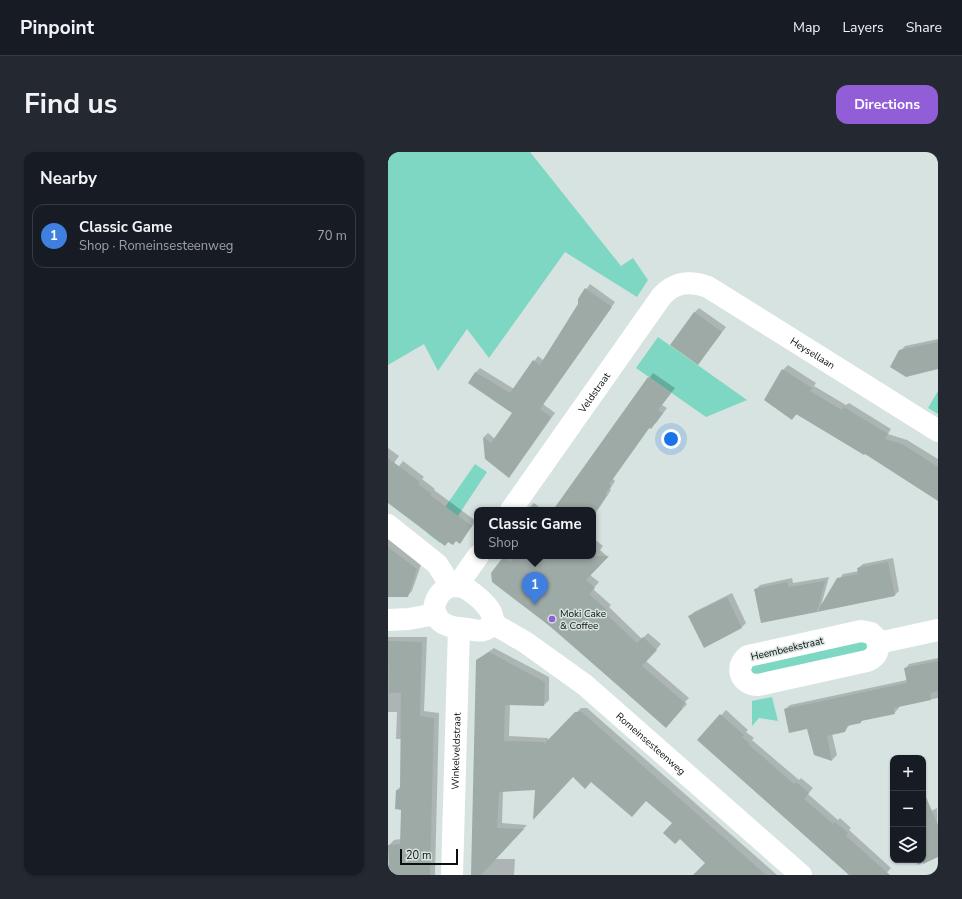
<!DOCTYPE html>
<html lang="en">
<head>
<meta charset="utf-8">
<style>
  :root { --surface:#171b24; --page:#242831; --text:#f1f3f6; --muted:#9ea1a6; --line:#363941; --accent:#915ed8 }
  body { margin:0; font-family:"Nunito Sans",sans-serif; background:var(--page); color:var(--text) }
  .controls { position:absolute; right:12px; bottom:12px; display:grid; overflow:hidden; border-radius:8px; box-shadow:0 1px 3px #0004 }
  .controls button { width:36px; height:36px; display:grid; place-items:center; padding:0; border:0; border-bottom:1px solid var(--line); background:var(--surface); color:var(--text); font:20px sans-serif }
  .scale { position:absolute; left:12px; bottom:10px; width:58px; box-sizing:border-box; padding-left:4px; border:2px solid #0b0f0e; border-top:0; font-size:11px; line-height:14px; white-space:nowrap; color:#0b0f0e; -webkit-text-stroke:3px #d7e3e0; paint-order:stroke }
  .you { position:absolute; left:283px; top:287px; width:14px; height:14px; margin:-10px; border:3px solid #fff; border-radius:50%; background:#1a73e8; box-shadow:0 0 0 6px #1a73e833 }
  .badge { display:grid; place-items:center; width:26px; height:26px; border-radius:50%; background:var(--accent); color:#fff; font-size:13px; font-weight:700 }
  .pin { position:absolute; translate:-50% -33px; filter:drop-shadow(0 1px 2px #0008) }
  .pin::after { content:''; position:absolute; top:21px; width:14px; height:12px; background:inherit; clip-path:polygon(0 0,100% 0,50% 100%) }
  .popup { position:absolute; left:86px; top:355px; width:122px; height:52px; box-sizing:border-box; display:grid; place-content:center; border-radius:8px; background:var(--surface); filter:drop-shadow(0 1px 3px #0005); font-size:13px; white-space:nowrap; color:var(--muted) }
  .popup b { font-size:15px; color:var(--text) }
  .popup::after { content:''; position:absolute; left:50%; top:100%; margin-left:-8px; border:8px solid transparent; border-top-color:var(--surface) }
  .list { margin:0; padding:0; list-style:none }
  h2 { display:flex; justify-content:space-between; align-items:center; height:52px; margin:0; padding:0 16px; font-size:17px }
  h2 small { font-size:13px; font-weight:400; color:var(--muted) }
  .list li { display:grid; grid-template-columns:26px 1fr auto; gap:12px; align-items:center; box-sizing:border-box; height:64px; margin:0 8px 8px; padding:0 8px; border:1px solid var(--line); border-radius:12px }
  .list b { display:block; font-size:15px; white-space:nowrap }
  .list p { margin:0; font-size:13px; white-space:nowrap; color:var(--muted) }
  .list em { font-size:13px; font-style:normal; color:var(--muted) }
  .icon { flex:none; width:22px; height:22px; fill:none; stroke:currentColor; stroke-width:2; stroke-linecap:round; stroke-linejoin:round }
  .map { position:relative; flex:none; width:550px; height:723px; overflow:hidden; border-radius:12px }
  header { display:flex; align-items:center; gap:24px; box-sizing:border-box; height:56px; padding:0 20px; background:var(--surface); border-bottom:1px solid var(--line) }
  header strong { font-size:19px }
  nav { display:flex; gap:22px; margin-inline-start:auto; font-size:14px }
  .intro { display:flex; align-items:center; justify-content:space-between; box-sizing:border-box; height:96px; padding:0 24px }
  h1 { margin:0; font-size:28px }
  .button { padding:10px 18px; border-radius:12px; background:var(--accent); color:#fff; font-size:14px; font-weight:700 }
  main { display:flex; gap:24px; padding:0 24px }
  aside { flex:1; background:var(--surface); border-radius:12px; box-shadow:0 1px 3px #0004 }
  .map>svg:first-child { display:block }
  .green { fill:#7ed7c3 }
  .shadow { fill:#0003 }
  .building { fill:#9eaaa6 }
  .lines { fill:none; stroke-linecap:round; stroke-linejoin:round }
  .street { stroke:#fff; stroke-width:22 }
  .poi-dot { fill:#915ed8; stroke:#d7e3e0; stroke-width:1.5 }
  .labels { text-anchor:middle; stroke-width:3; stroke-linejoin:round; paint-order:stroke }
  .street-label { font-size:10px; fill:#0b0f0e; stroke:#d7e3e0 }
  .poi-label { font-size:10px; fill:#0b0f0e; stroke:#d7e3e0; text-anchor:start }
</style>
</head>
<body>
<header>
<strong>Pinpoint</strong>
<nav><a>Map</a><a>Layers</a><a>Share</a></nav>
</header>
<div class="intro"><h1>Find us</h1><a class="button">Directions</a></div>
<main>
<aside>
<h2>Nearby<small></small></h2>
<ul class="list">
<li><span class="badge" style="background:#3f7fe0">1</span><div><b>Classic Game</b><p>Shop · Romeinsesteenweg</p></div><em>70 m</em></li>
</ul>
</aside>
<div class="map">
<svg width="550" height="723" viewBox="0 0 550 723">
  <rect width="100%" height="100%" fill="#d7e3e0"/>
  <!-- green -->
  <path class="green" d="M0 0H142L233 114 245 106 260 128 249 145 177 100 101 206 79 177 50 219 36 192 0 213Z
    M270 185 359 248 318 265 248 216Z
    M550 239V262L540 256Z
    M87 312 99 320 52 391 39 381Z
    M467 488 479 490 480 501 369 527 360 515Z
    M384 545 390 569 371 566 364 574V549Z"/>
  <!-- shadow -->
  <path class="shadow" d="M202 132 227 150 155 252 167 261 125 320 98 307 96 285 100 281 107 287 125 261 87 221 92 216 126 237 150 204 155 208 191 152V148Z
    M311 156 338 175 310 212 306 161Z
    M550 187V216L512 199 517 194Z
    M400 213 428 231 426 234 458 253 461 251 503 277 500 282 519 288 550 307V348L477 300 409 262 404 267 395 218Z
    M265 221 287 236 274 253 279 256 268 271 262 275 225 327 227 329 222 337 223 338 205 365V358H168Z
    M0 296 11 304 0 319Z
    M15 309 36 325 34 327 47 337 46 338 88 369 72 390 68 388 61 389 57 393 0 350V328Z
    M146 351 155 358H139Z
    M205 386 215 394 212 398 220 405 202 423 211 430 205 437 223 453 221 455 254 487 260 481 273 492 258 509 301 546 297 550 299 552 278 575 151 465 115 405 205 404Z
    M0 387 33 413 24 439 19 444H0Z
    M505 406 511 439 507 443 432 456 428 459 367 438 372 433 404 426 405 431 441 425 433 454 455 422 471 419 470 416 475 412Z
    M344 441 358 471 354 475 301 465 306 460Z
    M0 485H39L36 559 51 561 47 723H4L1 693 6 688 13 687 14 657 9 638 13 634 14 587H8L9 560H0Z
    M106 496 161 525V548L156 553 122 552 121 584 160 586V589L193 556H199L389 723H326L330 703 285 671 258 648 185 624 148 637 115 639 114 671 139 673 107 707H127L126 723H84L89 508Z
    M550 506V546L511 554V556L506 561 475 568 473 570 462 572 457 579 444 582 449 603 444 608 427 602 420 576 397 557 402 553 519 528 517 517 521 512Z
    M338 558 360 578 358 580 366 586 364 588 411 628 413 626 425 636 420 642 450 668 452 666 463 676 461 678 503 716 497 723H463L311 588Z
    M549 656 550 704 530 713 527 708H535V663Z"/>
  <!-- building -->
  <path class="building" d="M197 136 224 155 152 257 163 265 121 326 97 307 95 285 103 291 124 261 80 231 87 220 122 241 145 208 152 213 190 152V147Z
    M306 160 334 180 310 213 282 193Z
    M550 190V217L518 225 502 215 511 198Z
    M394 217 424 236 422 239 454 258 456 255 500 282 497 287 514 292 550 315V349L477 302 476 303 408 262 404 268 376 248Z
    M260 225 283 241 270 258 275 261 263 277 261 276 221 332 223 334 217 342 219 343 210 357 165 358Z
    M0 306 32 330 30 332 44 342 42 343 84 374 72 392 68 389 65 393 60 390 57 394 0 351Z
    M0 395 29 417 20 445H0Z
    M127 404H221L198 428 207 436 201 442 219 458 217 461 249 491 255 485 269 498 254 514 297 551 293 556 294 557 278 576 167 478 104 430 103 421 115 405 123 410Z
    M500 410 507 444 429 460 449 426 470 422 469 416Z
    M437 429 429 460 373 471 366 437 399 430 401 435Z
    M339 445 354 476 316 496 300 464Z
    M0 489 34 490 32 564 46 566 42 723H1L0 693 12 692 13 658 7 657 8 638H12L13 541H1Z
    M101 500 157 530 156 554 117 553 116 589 156 590V592L187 560H194L378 723H305L317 711 292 687 287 692 275 681 284 671 258 649 244 665 203 630 197 637 185 625 145 668 147 638 111 640 109 676 136 677 93 723H83L88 508Z
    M550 509V539L542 541 543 548 506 556 507 562 473 569V571L459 574 457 580 439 584 444 609 426 603 419 577 401 581 396 557 519 531 516 516Z
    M332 562 356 583 354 585 362 592 361 593 406 632 408 630 421 641 416 647 445 672 447 670 460 681 458 684 502 723H461L309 588Z
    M535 638 550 673V705L535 712Z"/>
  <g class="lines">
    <!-- street -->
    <g class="street">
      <path id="s1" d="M123 358 273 145C286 130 301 128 320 135L550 279"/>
      <path d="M0 373 49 412 63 434"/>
      <path d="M63 434C67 434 71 434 75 435 86 440 119 466 98 477 93 480 85 478 80 477 73 476 65 476 59 473 38 465 46 440 63 434Z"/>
      <path d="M69 434 90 404"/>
      <path d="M0 468 21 467 48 462"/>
      <path id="s2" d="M104 471 137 490 197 533 413 723"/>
      <path d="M473 479 483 481C494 490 492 504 479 509L370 533C352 533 346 514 360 504Z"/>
      <path d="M490 491 550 478"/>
      <path id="s3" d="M64 723 71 476"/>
    </g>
  </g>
  <!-- markers -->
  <circle class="poi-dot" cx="164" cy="467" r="4"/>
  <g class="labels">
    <!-- street labels -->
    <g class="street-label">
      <text dy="4" stroke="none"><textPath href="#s1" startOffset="436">Heysellaan</textPath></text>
      <text dy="4" stroke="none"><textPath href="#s1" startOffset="144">Veldstraat</textPath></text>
      <text transform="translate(399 496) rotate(-13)" y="4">Heembeekstraat</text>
      <text dy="4" stroke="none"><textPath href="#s2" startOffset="200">Romeinsesteenweg</textPath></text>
      <text dy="4" stroke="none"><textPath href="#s3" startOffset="124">Winkelveldstraat</textPath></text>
    </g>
    <!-- poi labels -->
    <g class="poi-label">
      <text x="172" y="465">Moki Cake<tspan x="172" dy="12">&amp; Coffee</tspan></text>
    </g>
  </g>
</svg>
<div class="controls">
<button>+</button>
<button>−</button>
<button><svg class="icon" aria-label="layers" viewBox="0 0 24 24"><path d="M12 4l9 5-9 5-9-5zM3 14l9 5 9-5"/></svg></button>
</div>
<div class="scale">20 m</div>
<div class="you"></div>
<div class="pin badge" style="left:147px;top:453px;background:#3f7fe0">1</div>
<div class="popup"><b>Classic Game</b>Shop</div>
</div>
</main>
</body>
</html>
